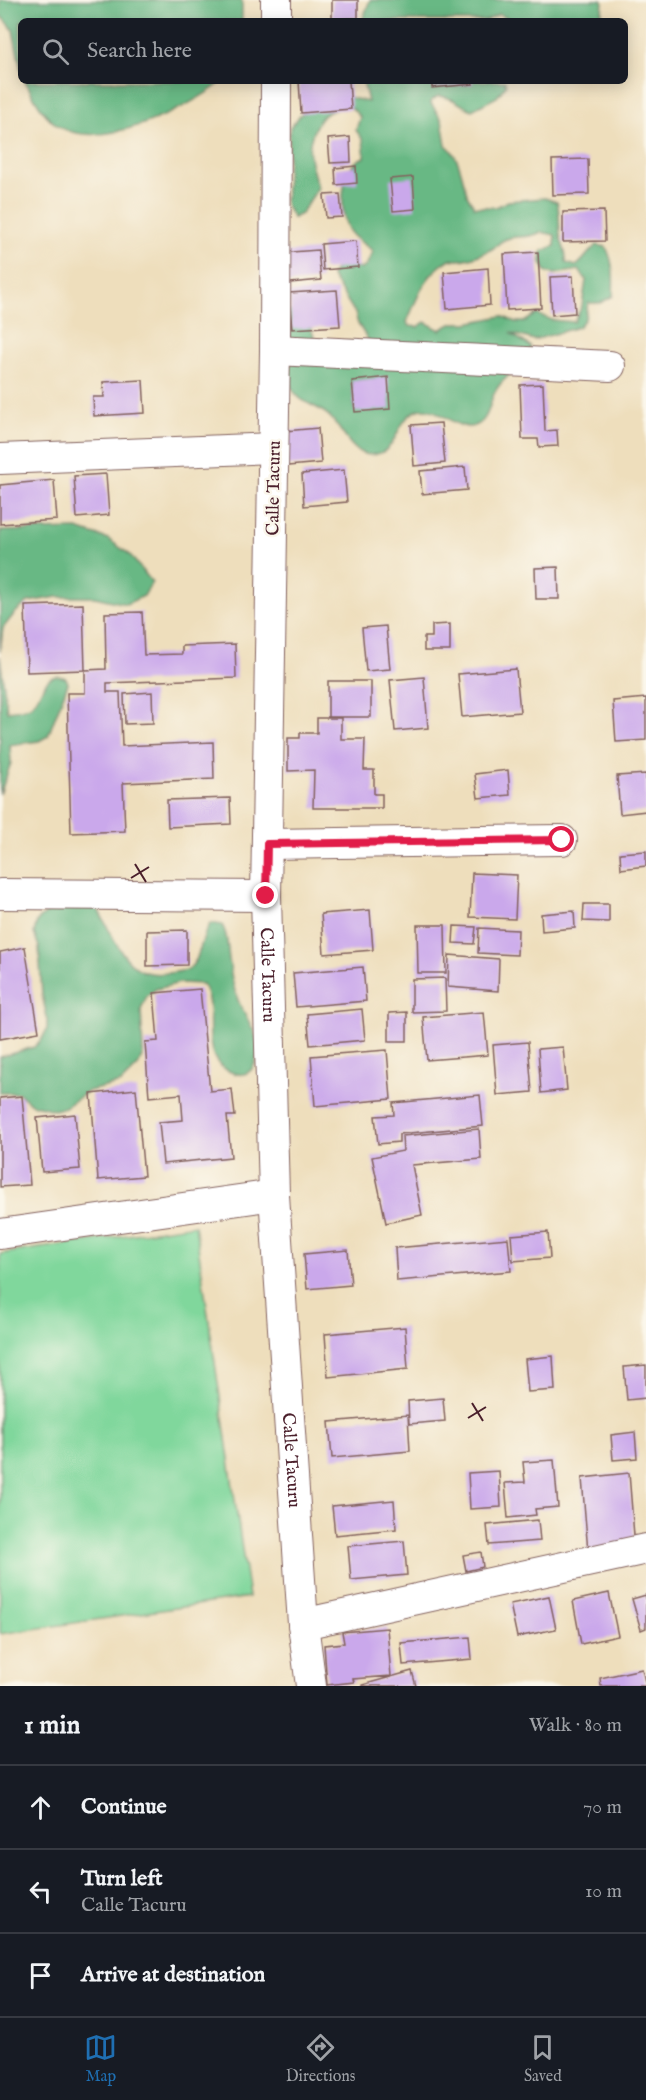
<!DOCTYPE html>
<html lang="en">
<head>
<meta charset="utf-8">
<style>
  :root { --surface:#171b24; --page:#20242c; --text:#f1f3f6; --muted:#9ea1a6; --line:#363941; --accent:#1f6fb2 }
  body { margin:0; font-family:"IM FELL English",serif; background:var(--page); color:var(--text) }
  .stop { position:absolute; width:18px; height:18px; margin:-14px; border:4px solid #e11d48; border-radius:50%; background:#fff }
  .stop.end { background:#e11d48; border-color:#fff; box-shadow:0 2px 6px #0008 }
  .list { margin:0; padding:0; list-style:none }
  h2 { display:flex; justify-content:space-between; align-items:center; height:78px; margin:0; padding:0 24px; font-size:26px }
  h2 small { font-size:20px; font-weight:400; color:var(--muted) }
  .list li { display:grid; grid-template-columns:39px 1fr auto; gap:18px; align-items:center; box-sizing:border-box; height:84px; padding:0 24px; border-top:2px solid var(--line) }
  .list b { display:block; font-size:22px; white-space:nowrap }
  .list p { margin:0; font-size:20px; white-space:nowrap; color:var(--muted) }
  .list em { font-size:20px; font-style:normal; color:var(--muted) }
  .icon { flex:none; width:33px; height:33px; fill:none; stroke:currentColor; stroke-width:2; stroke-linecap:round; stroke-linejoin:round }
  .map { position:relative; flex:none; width:646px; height:1686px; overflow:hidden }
  .search { position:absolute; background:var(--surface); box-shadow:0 3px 15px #0003; left:18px; right:18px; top:18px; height:66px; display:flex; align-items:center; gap:15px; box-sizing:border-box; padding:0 21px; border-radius:9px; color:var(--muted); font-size:22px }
  .sheet { height:330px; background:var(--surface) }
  nav { display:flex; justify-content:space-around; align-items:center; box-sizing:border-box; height:84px; border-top:2px solid var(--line); background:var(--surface); font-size:16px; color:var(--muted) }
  nav a { display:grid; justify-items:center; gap:3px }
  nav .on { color:var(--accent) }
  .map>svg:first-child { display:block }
  .green { fill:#80d79c; stroke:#657b64; stroke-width:1.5 }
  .forest { fill:#68b884; stroke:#596c58; stroke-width:1.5; fill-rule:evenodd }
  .building { fill:#caa8eb }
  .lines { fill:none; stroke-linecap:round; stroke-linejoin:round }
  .street-casing { stroke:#83625e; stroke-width:32 }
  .street { stroke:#fff; stroke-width:30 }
  .route { stroke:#e11d48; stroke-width:8 }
  .ticks { fill:none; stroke:#4a1f2b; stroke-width:2 }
  .labels { text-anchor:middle; stroke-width:5; stroke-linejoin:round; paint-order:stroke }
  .street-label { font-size:18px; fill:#4a1f2b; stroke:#fbf7ec }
</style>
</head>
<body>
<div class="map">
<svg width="646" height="1686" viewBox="0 0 646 1686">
  <rect width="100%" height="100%" fill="#fbf7ec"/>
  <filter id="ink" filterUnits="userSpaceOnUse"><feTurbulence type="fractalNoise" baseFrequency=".0167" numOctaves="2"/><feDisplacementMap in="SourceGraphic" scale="12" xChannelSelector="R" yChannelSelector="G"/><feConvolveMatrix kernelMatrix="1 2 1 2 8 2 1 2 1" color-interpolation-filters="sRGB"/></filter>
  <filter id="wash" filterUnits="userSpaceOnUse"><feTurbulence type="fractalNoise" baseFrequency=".008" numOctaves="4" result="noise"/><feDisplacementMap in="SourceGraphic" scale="24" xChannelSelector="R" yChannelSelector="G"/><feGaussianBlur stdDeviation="1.35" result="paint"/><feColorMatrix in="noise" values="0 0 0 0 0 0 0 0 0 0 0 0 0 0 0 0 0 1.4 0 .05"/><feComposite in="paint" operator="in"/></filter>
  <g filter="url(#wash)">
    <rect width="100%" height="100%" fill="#eedebc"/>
    <!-- green -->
    <path class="green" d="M195 1225 249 1597 0 1634V1254Z"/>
    <!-- forest -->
    <path class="forest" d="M0 0H242V21H21V70L13 30 0 15Z
      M370 0H602L603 1 602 13 596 21H513L499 14 486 21H362Z
      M25 81H223C190 108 98 154 57 125 43 115 33 96 25 81Z
      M363 81H432L433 88 472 84V81H505L506 85 497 97 472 110C457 104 454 97 438 96L430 102 442 120 446 145C460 156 462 178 467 194 468 198 472 202 474 207H496L508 201 545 198 557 202C560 214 559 224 560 236 562 248 567 248 566 263L576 266C585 260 588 251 597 245L606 247C614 263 614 278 613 296L600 303H588L585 319 578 327 534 340 510 333 530 346 534 357C519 368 502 377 494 394 489 404 489 419 477 425 458 435 438 403 418 410 397 418 398 447 380 453 353 463 344 430 329 416 314 402 298 406 289 382 286 373 292 369 291 361 291 344 287 327 285 311 304 313 310 322 315 340L370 343 358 324 355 313 331 275 338 267 350 265 361 269 366 266 373 251C365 244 353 239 348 229 339 209 340 164 365 157L363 140 356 130 360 117 352 108C332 108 319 113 313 133 310 141 308 148 310 156 311 167 315 178 318 188L301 214 293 218 285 204 290 127 301 114 341 95 368 102ZM541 232 555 235V246L542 251 541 262 546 272 555 274 579 270 586 280 582 306 574 322 552 320 537 314 524 322H515L502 316 467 323H453L440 330 425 322 418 327 409 326 407 322C418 296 424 275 450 259 461 263 481 255 492 249 496 247 499 242 504 240 517 234 526 240 541 232ZM388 378 355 411 352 381Z
      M77 529 108 539 129 554 152 582 144 596 126 604 95 597H57L28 602 15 613 3 628 0 652V531Z
      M0 656 7 711C15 710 24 710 31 705 43 696 43 669 66 678L68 683 48 736 39 741 10 745 11 763 0 794Z
      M74 900 97 908C109 927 122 965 145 972 159 976 174 972 188 970 203 957 199 937 211 923L222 925C229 936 227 952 230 965 231 976 234 989 238 1000 243 1013 252 1025 256 1037 261 1051 256 1078 237 1074 231 1073 222 1068 218 1063 202 1045 217 1004 202 984L180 983 156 989 147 996 141 1009 143 1054 138 1066 121 1083 89 1091 65 1107 54 1110 31 1104 19 1093H0V1057L34 1047 42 1039 47 1029V1017L42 995 39 947 34 933 37 921 50 910Z"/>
    <g id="blocks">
      <!-- building -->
      <path class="building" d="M332 0H358V18L332 19Z
        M299 81H349L351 109 301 113Z
        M432 81H472L473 84 432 88Z
        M350 137 351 162 330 163 328 139Z
        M588 159 589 194 553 195 552 160Z
        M356 166 357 183 336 185 335 168Z
        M413 177 415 209 393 211 390 179Z
        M340 194 342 217 326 218 324 195Z
        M604 211 605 241 563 242V212Z
        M356 241 358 267 323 270 321 244Z
        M318 250 321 280 280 284 278 253Z
        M538 252 541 308 507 310 504 254Z
        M488 268 490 305 447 309 444 272Z
        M573 276 575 313 552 315 550 277Z
        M337 290 340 326 292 329 289 293Z
        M388 377 390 409 355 412 352 381Z
        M143 380 145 413 94 416 93 397H104L103 382Z
        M543 384 545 431 557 430 558 446 539 447 538 439H522L520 385Z
        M441 423 445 463 414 466 411 425Z
        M318 428 321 463 277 467 274 432Z
        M465 467 467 490 422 494 420 471Z
        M344 470 347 502 304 506 302 474Z
        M106 474 109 515 77 518 74 476Z
        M54 480 57 520 0 524V485Z
        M558 567 559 599H536L535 568Z
        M83 604 85 670 27 672 25 606Z
        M142 612 144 655 182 654V646L235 644 236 678 107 683V692H120L122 746 213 742 214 779 123 783 125 831 71 833 67 693H85V670L106 669 105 613Z
        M450 624V651H424V637H432V625Z
        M386 626 390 669 366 671 362 628Z
        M516 669 520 712 462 717 458 674Z
        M424 677 428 728 395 731 390 680Z
        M328 681H371V717H328Z
        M152 692 153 723 125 724 124 694Z
        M646 698V740L616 742 613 701Z
        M317 718H341V739H365L364 770H374V794H382V808H313L314 770 288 771V738H300V733H317Z
        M508 770 510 795 478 798 475 774Z
        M646 774V811L620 814 617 776Z
        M230 798 231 824 168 827 167 800Z
        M646 851V866L621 869 620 853Z
        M472 873 517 875 515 919 470 917Z
        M584 904H609V922L583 921Z
        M370 910 373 950 324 954 321 914Z
        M574 911 575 928 542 931 541 914Z
        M417 925H445L446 973H418Z
        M454 926 476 927 474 944 453 943Z
        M479 928 518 930 517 955 478 953Z
        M187 930V965L147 966V931Z
        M25 947 39 1032 0 1039V952Z
        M449 955 499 959 498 991 448 987Z
        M363 967 366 1001 296 1007 293 973Z
        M445 978 446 1011 412 1012V979Z
        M200 989 210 1091 232 1089 235 1116H227L231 1157 163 1164 159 1122 183 1120 181 1094 149 1097 145 1042 158 1041 154 993Z
        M362 1009 365 1040 310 1045 307 1014Z
        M407 1012V1041H389V1013Z
        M484 1012 488 1055 427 1060 423 1017Z
        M528 1042 532 1092 497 1095 493 1045Z
        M563 1047 567 1090 541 1093 538 1049Z
        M387 1050 391 1099 315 1106 311 1056Z
        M136 1089 144 1176 98 1180 91 1094Z
        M480 1095 483 1126 399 1134V1142L378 1144 375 1116 394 1115 393 1103Z
        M22 1096 30 1185 0 1187V1098Z
        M75 1114 80 1169 42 1172 37 1118Z
        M479 1129 481 1159 412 1165 422 1215 386 1223 372 1157 403 1151 402 1136Z
        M548 1232 550 1258 513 1261 511 1235Z
        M508 1238 511 1271 397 1281 395 1248Z
        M348 1250 351 1285 307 1289 304 1254Z
        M405 1327 408 1369 328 1377 325 1334Z
        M553 1356 555 1390 528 1392 525 1359Z
        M646 1365V1398L627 1400 624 1367Z
        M443 1398 445 1421 409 1424 408 1401Z
        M408 1415 410 1451 332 1458 329 1422Z
        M635 1432 637 1458 613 1460 611 1435Z
        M554 1460 558 1507 535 1509 536 1515 508 1518 505 1483 525 1482 523 1462Z
        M499 1471 501 1507 470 1509 468 1473Z
        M629 1473 635 1548 588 1552 582 1478Z
        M394 1500 396 1529 335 1535 332 1506Z
        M538 1520 540 1541 489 1545 487 1525Z
        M404 1541 407 1575 351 1580 348 1546Z
        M481 1552 483 1567 466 1571 463 1555Z
        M609 1593 618 1636 581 1644 573 1601Z
        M646 1595V1628L641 1630 632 1599Z
        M549 1596 556 1629 517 1637 510 1604Z
        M387 1628 391 1676 353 1679 354 1682 327 1685 324 1645 344 1643 342 1632Z
        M470 1637 472 1659 403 1665 401 1643Z
        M642 1669 646 1686H601L600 1678Z
        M412 1671 416 1686H362V1685Z"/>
    </g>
  </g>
  <g filter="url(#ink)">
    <use href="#blocks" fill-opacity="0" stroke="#83625e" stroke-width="1.5"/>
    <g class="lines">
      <!-- street casing -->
      <g class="street-casing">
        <g id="street">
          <path d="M276 21V0"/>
          <path id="s1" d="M276 81 275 350 266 896 274 1195 303 1624 311 1686"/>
          <path d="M275 350 610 366"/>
          <path d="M0 459 273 448"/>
          <path d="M267 844 562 840"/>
          <path d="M0 894 266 896"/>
          <path d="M0 1234 274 1195"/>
          <path d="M303 1624 646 1549"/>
        </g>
      </g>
      <!-- street -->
      <use href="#street" class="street"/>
    </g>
  </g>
  <g class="lines" filter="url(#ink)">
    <!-- route -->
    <path class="route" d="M266 896 267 844 562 840"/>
  </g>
  <!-- ticks -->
  <path class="ticks" d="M135 864 146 882M131 878 149 867M472 1403 483 1421M468 1418 486 1407"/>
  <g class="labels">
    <!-- street labels -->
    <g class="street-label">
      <text transform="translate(273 488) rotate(-89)" y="6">Calle Tacuru</text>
      <text dy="6" stroke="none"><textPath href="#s1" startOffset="894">Calle Tacuru</textPath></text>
      <text dy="6" stroke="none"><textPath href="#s1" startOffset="1380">Calle Tacuru</textPath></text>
    </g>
  </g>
</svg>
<div class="stop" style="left:562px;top:840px"></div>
<div class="stop end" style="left:266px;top:896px"></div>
<div class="search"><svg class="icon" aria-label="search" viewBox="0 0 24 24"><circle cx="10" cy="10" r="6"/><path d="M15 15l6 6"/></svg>Search here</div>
</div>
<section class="sheet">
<h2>1 min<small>Walk · 80 m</small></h2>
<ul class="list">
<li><svg class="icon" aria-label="ahead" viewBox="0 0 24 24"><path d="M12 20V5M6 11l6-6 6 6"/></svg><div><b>Continue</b></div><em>70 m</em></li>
<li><svg class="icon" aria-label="left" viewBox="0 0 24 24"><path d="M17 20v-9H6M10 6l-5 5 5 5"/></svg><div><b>Turn left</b><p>Calle Tacuru</p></div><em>10 m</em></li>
<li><svg class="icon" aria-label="arrive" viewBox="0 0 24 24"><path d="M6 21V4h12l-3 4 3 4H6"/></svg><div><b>Arrive at destination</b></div></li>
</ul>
</section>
<nav>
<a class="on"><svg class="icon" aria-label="map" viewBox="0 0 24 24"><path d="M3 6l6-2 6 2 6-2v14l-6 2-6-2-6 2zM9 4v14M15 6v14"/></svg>Map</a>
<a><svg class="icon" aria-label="directions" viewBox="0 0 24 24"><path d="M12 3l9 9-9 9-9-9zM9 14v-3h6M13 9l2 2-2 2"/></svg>Directions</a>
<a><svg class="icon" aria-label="saved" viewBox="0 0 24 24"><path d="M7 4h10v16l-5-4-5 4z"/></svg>Saved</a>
</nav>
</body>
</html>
